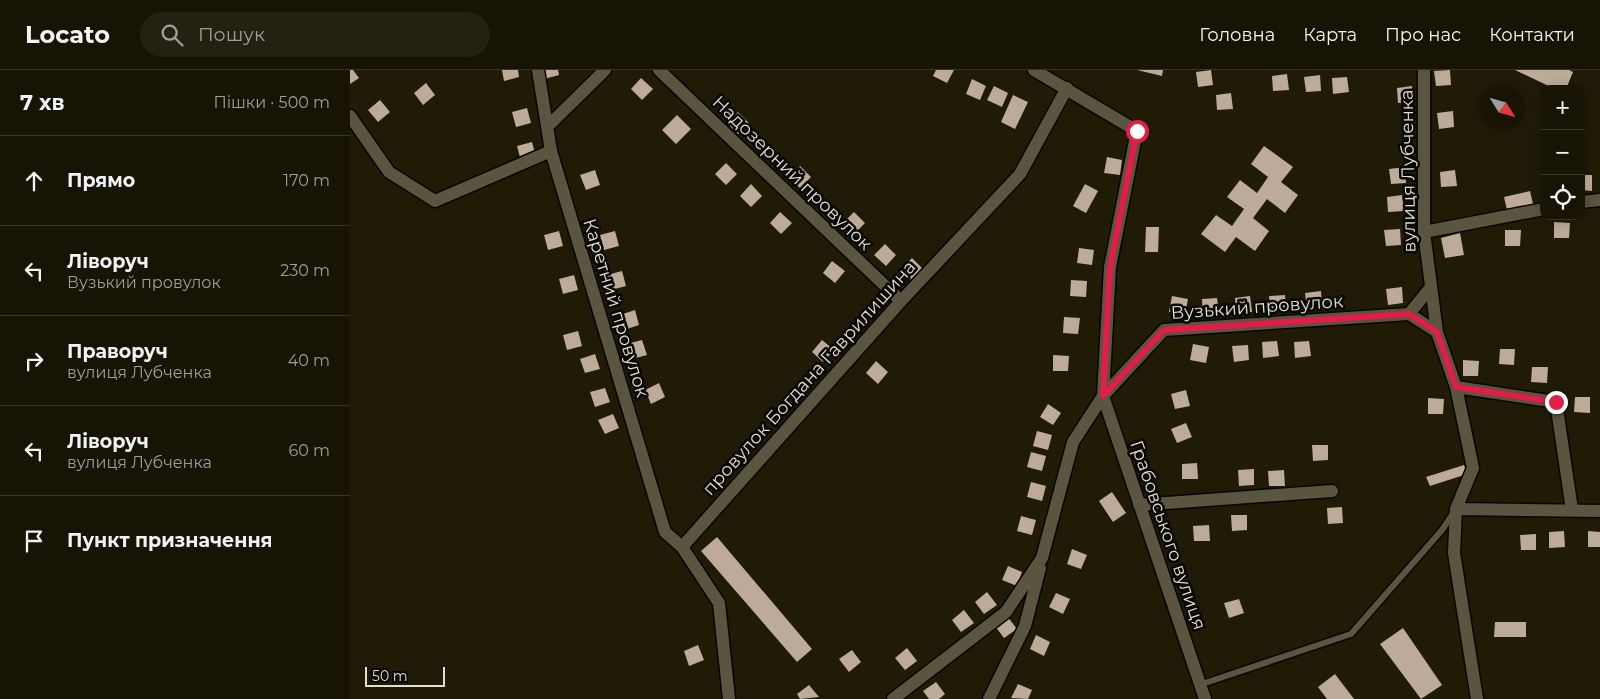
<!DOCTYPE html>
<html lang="uk">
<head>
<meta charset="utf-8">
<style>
  :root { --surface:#171405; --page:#242113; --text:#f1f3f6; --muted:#9e9e9a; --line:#363327 }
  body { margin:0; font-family:Montserrat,sans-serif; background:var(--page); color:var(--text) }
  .controls { position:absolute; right:15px; top:15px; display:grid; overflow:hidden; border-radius:10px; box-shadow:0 2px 12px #0003 }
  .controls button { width:45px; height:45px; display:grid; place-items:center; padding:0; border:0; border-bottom:1px solid var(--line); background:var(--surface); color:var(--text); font:25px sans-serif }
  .compass { position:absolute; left:1130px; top:15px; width:45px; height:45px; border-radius:50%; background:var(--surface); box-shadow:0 2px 12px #0003; rotate:127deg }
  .scale { position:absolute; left:15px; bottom:12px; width:80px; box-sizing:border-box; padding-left:5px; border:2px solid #e1dfd2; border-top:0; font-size:14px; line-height:18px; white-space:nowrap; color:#e1dfd2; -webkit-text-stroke:4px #070601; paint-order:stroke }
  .stop { position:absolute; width:15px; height:15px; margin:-11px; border:4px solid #e11d48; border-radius:50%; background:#fff }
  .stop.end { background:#e11d48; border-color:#fff; box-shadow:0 1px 5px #0008 }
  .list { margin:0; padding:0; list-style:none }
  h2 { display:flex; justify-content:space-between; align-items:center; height:65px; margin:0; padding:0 20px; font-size:21px }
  h2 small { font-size:16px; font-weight:400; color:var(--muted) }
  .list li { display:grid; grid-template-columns:32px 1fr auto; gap:15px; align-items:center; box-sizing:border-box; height:90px; padding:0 20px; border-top:1px solid var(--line) }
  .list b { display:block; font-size:19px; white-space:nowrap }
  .list p { margin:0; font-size:16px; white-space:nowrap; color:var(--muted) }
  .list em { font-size:16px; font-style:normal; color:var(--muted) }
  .icon { flex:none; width:28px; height:28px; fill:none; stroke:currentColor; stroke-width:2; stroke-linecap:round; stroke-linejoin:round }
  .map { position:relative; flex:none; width:1250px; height:629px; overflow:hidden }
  header { display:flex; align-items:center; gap:30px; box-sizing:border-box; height:70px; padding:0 25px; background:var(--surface); border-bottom:1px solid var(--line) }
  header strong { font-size:24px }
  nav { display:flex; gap:28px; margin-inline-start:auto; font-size:18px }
  .search { width:350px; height:45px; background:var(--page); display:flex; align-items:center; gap:12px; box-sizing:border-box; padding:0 18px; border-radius:28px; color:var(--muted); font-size:19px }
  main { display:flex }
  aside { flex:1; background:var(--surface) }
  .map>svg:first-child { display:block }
  .building { fill:#beaa98 }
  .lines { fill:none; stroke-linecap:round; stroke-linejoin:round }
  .service-casing { stroke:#090500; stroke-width:9 }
  .minor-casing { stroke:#090500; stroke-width:15 }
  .service { stroke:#5a5540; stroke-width:6 }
  .minor { stroke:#5a5540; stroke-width:12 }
  .route { stroke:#e11d48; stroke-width:6 }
  .labels { text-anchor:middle; stroke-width:5; stroke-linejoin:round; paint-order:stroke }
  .street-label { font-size:18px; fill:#e1dfd2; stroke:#070601 }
</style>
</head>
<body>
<header>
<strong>Locato</strong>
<div class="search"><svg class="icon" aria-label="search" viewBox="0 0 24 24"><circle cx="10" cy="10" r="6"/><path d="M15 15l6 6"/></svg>Пошук</div>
<nav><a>Головна</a><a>Карта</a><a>Про нас</a><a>Контакти</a></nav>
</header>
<main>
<aside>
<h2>7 хв<small>Пішки · 500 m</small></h2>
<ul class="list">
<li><svg class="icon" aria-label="ahead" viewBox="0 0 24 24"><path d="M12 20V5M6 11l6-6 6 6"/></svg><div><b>Прямо</b></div><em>170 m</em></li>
<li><svg class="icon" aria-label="left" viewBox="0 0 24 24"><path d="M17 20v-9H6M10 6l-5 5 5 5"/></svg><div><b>Ліворуч</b><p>Вузький провулок</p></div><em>230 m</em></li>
<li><svg class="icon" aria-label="right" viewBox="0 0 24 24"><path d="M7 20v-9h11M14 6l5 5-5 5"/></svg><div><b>Праворуч</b><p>вулиця Лубченка</p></div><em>40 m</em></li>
<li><svg class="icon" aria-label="left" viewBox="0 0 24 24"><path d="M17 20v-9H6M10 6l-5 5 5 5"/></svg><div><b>Ліворуч</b><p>вулиця Лубченка</p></div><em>60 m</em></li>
<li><svg class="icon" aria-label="arrive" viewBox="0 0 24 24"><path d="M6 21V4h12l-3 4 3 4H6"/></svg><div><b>Пункт призначення</b></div></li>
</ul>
</aside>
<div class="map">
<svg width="1250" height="629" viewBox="0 0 1250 629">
  <rect width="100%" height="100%" fill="#1f1b07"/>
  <!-- building -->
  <path class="building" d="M0 0H3L9 8 0 14Z
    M152 0H168L169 7 154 11Z
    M192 0H208L209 5 194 9Z
    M586 0H604L597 13 583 6Z
    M787 0H813L812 6Z
    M861 0 863 15 848 17 846 2Z
    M1100 0 1101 15 1086 16 1084 1Z
    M1165 0H1219L1223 2 1216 19H1205Z
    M937 4 939 20 923 21 922 6Z
    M970 5 971 21 956 22 954 7Z
    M997 7 999 22 983 24 982 8Z
    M291 8 303 19 292 30 281 19Z
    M622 9 636 16 630 30 616 24Z
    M76 13 85 25 73 35 64 23Z
    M644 16 658 23 652 37 637 30Z
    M1062 16 1064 32 1048 33 1047 18Z
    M881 23 883 39 867 40 866 25Z
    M663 25 678 32 665 59 651 52Z
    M30 30 40 42 28 52 18 40Z
    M177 38 181 53 166 57 162 42Z
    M1103 41 1104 57 1089 59 1087 43Z
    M388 42 399 53 388 64 377 53Z
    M327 45 341 59 326 74 312 60Z
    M182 72 186 87 171 91 167 76Z
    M914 76 943 97 931 112 948 125 935 143 917 129 903 148 919 161 905 181 886 167 875 182 851 164 866 145 882 156 894 139 877 127 890 110 907 123 918 107 901 94Z
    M757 87 772 90 770 105 754 103Z
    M376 93 387 104 376 115 365 104Z
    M450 96 461 107 450 118 439 108Z
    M1055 97 1056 113 1041 114 1039 99Z
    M245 100 250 115 236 120 230 105Z
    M1105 100 1107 116 1091 117 1090 102Z
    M1231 105H1242V121L1231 120Z
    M401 114 412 126 401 137 390 126Z
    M735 114 748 121 736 143 723 136Z
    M1180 121 1183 134 1157 140 1154 127Z
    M1052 125 1054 141 1038 142 1037 127Z
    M430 142 442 153 431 164 420 153Z
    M504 142 515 153 504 164 493 153Z
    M1204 152 1220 153 1219 168H1204Z
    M796 157H809L808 182H795Z
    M1050 159 1051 175 1036 176 1034 160Z
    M1155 160H1171L1170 176H1155Z
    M209 161 213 176 198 180 194 165Z
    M265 161 269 176 254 180 250 165Z
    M1110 163 1114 185 1095 188 1091 168Z
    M535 174 546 185 536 196 524 185Z
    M729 178 744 180 742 195 727 193Z
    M562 188 573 199 562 210 551 199Z
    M482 191 495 201 485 213 473 203Z
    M272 201 276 216 261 220 257 205Z
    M224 205 228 220 213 224 209 209Z
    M721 210 737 211 736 227 720 226Z
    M1052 217 1053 233 1038 235 1036 219Z
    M971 221 972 237 957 238 955 223Z
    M935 225 936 240 921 242 919 226Z
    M822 226 838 229 835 245 819 242Z
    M900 226 902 242 886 243 885 228Z
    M867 228 869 243 853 245 852 229Z
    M285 240 289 255 274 260 270 245Z
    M714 247 730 248 728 264 713 263Z
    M228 261 232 276 217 280 213 265Z
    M292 270 297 285 282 289 277 274Z
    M472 270 484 280 473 292 462 282Z
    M927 271 929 286 913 288 912 272Z
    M959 271 961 286 945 288 944 272Z
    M843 274 859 277 856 293 840 290Z
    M898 275 899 290 884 292 882 276Z
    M1150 279H1165L1164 295 1149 294Z
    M245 284 250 299 235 303 230 289Z
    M703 285 719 286 718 301H703Z
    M1113 290 1129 291 1128 306H1113Z
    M526 291 538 302 528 314 516 303Z
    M1182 297H1198L1197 313 1181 312Z
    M309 313 315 327 301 334 295 320Z
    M255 318 260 332 245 337 240 322Z
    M836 320 840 336 825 339 821 324Z
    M1225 327H1240V343L1224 342Z
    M1078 328 1094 329 1093 344H1078Z
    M698 334 711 343 703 355 690 347Z
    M263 344 269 358 255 364 248 350Z
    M836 353 842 367 827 373 821 359Z
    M687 361 702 365 698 380 683 376Z
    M962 375H978V390L963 391Z
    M681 382 696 386 692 401 677 397Z
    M847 393 848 409H832V394Z
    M1114 395 1117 404 1080 416 1076 407Z
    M904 399V415L889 416 888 400Z
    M934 400 935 416H919L918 401Z
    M681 412 696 416 692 431 677 427Z
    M762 422 776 443 763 452 749 431Z
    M992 437 993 453 978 454 977 438Z
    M881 445H897V460L882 461Z
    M671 446 686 450 682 465 667 461Z
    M859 455 860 471H844L843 456Z
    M1214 461 1215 477 1199 478V462Z
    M1238 461 1250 462V477H1238Z
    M1186 464V480H1171L1170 465Z
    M367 467 462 579 447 592 351 481Z
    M722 479 737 485 731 499 717 494Z
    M658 496 672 502 667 516 652 510Z
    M637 522 647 535 634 544 625 532Z
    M706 523 720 529 713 544 699 537Z
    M889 529 894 543 879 548 874 533Z
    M614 540 624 553 611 562 602 550Z
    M657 546 667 559 654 568 645 556Z
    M1145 552H1176V567H1144Z
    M1053 558 1092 615 1071 629 1030 574Z
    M686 565 700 572 694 586 680 579Z
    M348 575 354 590 339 596 334 581Z
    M557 578 567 591 555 600 545 588Z
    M502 580 511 592 499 602 489 589Z
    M985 604 1004 629H977L968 617Z
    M586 612 595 624 589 629H579L573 621Z
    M668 614 682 620 678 629 661 628Z
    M459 615 469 627 450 629 447 624Z"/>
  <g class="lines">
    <!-- service casing -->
    <g class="service-casing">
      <path id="service" d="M852 614 1001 564 1092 460 1104 442"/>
    </g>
    <!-- minor casing -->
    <g class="minor-casing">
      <path id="minor" d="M188 0 201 81 315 462 332 477 369 533 379 629
        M309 0 551 231
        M1074 0V162L1087 262 1106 317 1123 398 1106 439
        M0 46 39 102 85 131 201 81
        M197 57 255 0
        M1231 132 1250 130
        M1074 162 1194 139
        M1059 244 1081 217
        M1106 317 1206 332 1222 440
        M789 435 982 421
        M332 477 551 231 670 104 717 18
        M543 629 656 542 692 488 723 372 753 326 760 197 787 61 684 0
        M639 629 675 556 690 498
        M855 629 753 326 814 260 1059 244 1087 262
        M1127 629 1104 483 1106 439 1250 441"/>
    </g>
    <!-- service -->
    <use href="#service" class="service"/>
    <!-- minor -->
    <use href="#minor" class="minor"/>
  </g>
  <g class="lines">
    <!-- route -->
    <path class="route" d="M787 61 760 197 753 326 814 260 1059 244 1087 262 1106 317 1206 332"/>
  </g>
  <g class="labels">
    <!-- street labels -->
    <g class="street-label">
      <text transform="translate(1058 101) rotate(-91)" y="6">вулиця Лубченка</text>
      <text transform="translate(442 103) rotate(44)" y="6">Надозерний провулок</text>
      <text transform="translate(907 237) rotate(-4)" y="6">Вузький провулок</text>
      <text transform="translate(266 238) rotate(73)" y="6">Каретний провулок</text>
      <text transform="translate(459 308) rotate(-48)" y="6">провулок Богдана Гаврилишина</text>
      <text transform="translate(818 465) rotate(71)" y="6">Грабовського вулиця</text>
    </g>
  </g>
</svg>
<div class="controls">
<button>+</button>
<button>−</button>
<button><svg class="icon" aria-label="locate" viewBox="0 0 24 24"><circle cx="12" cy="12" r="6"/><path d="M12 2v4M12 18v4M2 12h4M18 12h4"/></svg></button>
</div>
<svg class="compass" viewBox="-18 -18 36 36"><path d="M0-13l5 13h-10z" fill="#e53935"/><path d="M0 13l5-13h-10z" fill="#9e9e9a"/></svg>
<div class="scale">50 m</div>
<div class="stop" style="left:787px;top:61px"></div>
<div class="stop end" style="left:1206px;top:332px"></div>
</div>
</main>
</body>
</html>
